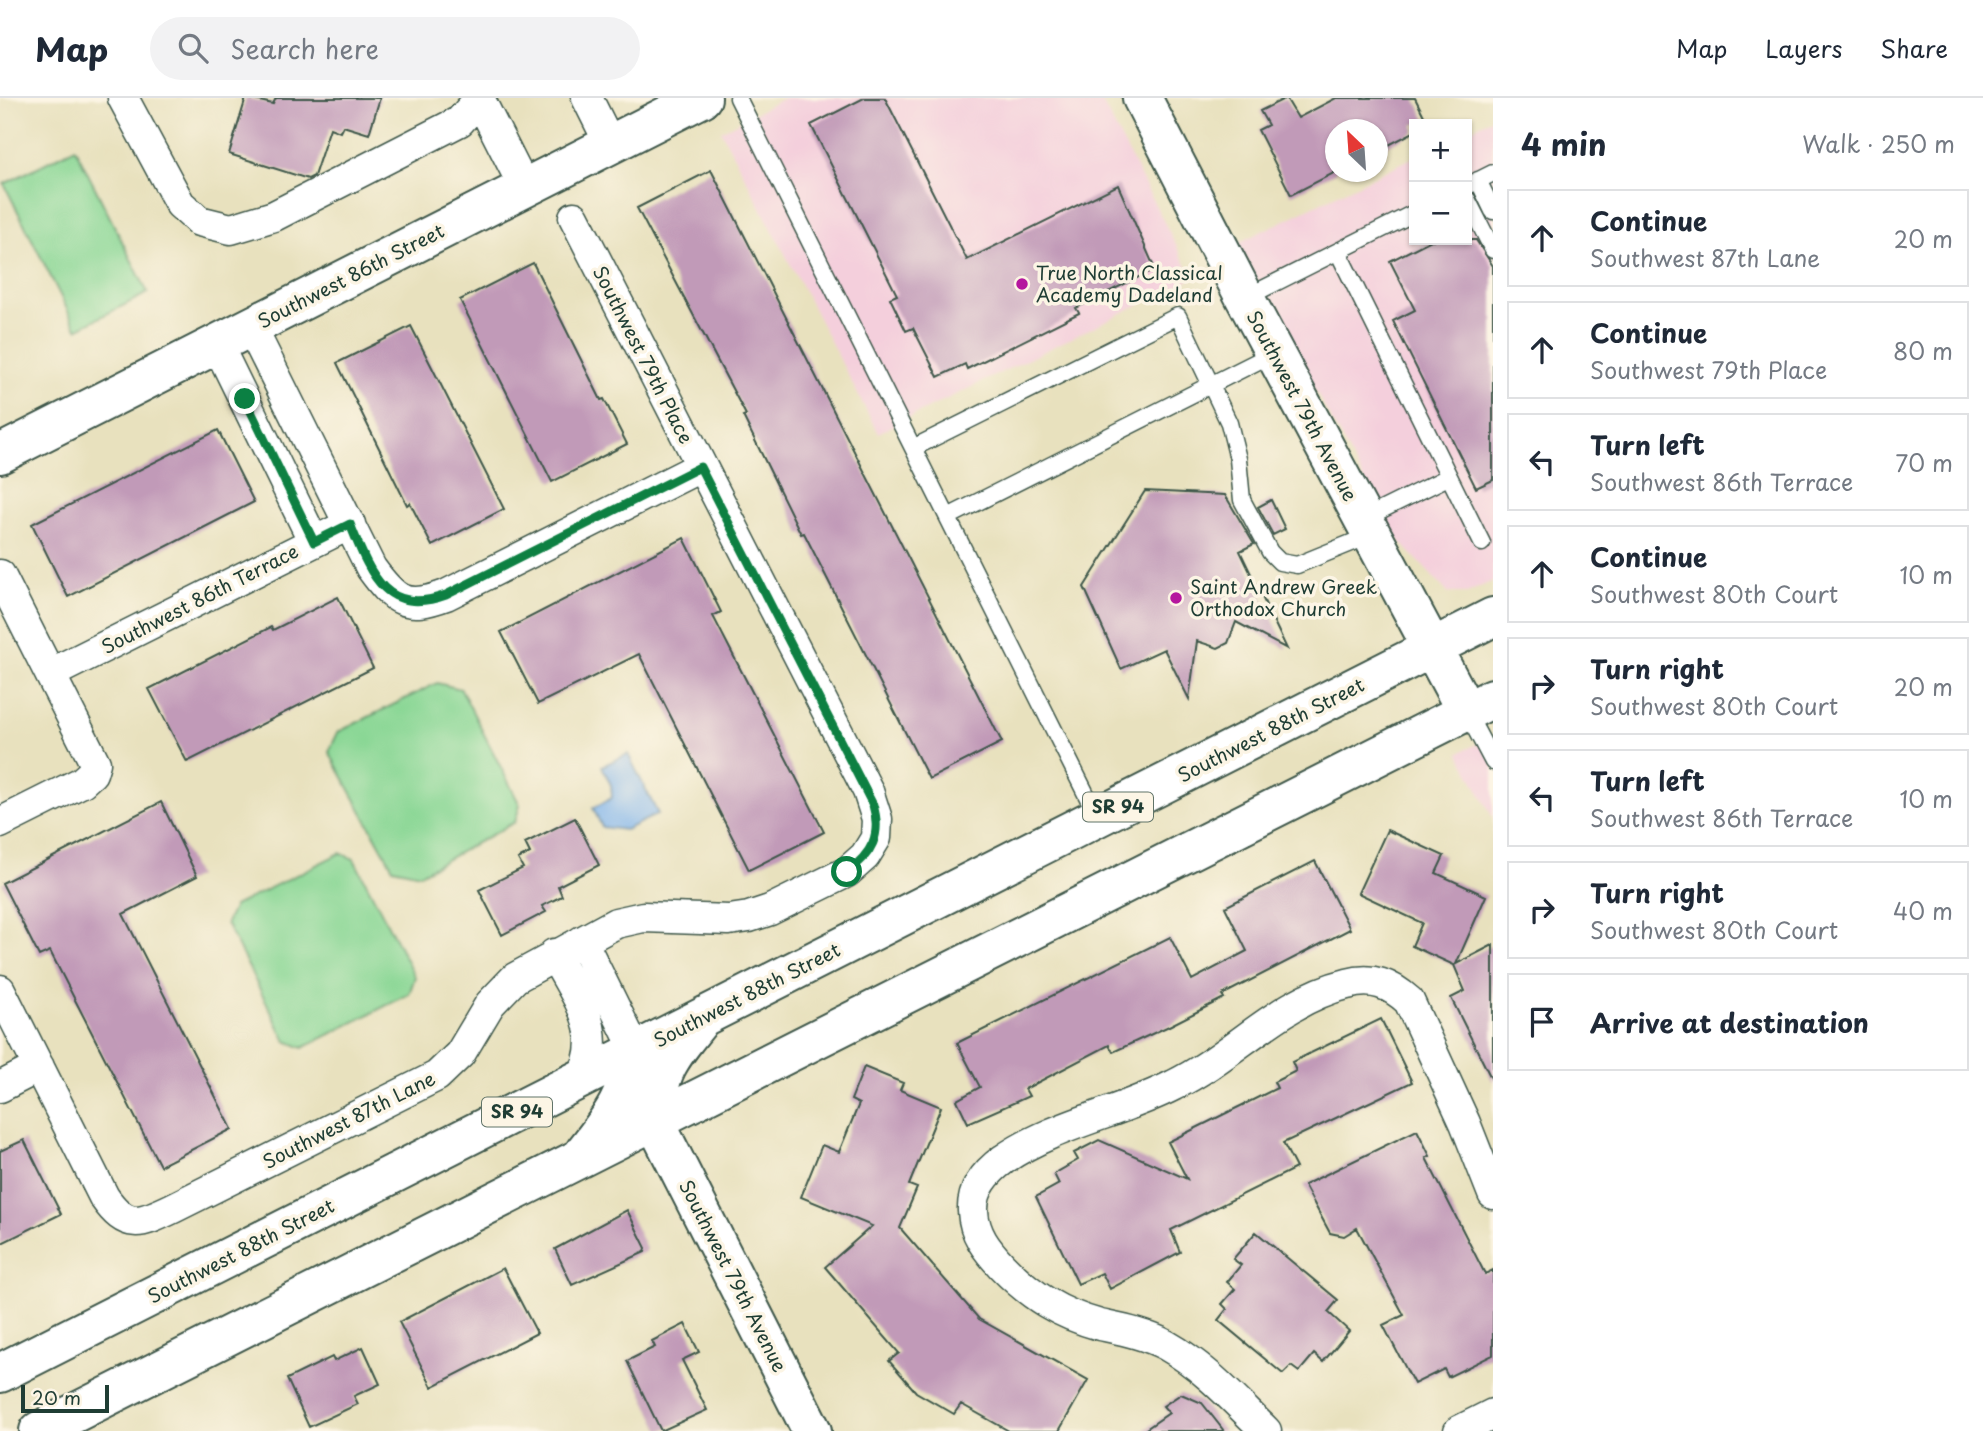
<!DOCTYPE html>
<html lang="en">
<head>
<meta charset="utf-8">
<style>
  :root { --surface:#fff; --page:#f2f2f3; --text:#1f2937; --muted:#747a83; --line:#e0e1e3 }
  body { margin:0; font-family:"Playpen Sans",sans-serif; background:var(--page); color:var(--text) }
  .controls { position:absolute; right:21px; top:21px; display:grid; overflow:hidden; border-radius:0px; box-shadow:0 2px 5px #0004 }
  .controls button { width:63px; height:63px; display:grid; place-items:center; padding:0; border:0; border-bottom:2px solid var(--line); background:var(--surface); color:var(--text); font:35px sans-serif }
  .compass { position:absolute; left:1325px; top:21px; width:63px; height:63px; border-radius:50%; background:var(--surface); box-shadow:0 2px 5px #0004; rotate:335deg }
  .scale { position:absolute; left:21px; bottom:18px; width:88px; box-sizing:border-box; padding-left:7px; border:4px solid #1f3d34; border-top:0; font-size:19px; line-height:24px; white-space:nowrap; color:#1f3d34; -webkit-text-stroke:5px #fcf5e5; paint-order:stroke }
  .stop { position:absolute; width:21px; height:21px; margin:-16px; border:5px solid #0b8043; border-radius:50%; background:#fff }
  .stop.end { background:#0b8043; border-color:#fff; box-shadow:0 2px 7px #0008 }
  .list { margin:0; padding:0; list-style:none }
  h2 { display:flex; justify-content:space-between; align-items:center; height:91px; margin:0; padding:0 28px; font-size:30px }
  h2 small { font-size:23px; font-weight:400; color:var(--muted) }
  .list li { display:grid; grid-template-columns:46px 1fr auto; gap:21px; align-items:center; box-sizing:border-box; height:98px; margin:0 14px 14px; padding:0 14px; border:2px solid var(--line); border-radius:0px }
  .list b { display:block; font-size:26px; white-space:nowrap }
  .list p { margin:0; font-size:23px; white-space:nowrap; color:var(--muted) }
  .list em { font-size:23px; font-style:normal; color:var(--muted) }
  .icon { flex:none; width:38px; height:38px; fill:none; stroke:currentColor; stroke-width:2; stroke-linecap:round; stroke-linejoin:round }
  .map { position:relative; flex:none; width:1493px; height:1333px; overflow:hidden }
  header { display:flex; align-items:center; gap:42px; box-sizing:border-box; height:98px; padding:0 35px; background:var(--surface); border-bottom:2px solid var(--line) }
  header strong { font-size:33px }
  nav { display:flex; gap:38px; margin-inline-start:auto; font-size:24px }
  .search { width:490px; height:63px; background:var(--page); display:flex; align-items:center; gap:18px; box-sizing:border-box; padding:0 24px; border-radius:38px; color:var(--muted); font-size:26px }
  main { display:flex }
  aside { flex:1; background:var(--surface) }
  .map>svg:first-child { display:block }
  .built { fill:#f4cfdc }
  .green { fill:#8ad795; stroke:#548a64; stroke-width:2 }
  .water { fill:#7db2eb; stroke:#4e7890; stroke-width:2 }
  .building { fill:#c19ab8 }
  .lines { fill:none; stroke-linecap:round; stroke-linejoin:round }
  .service-casing { stroke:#3d5649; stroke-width:19 }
  .minor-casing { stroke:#3d5649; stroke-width:33 }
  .tertiary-casing { stroke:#3d5649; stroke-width:42 }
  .primary-casing { stroke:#3d5649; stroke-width:42 }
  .service { stroke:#fff; stroke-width:16 }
  .minor { stroke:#fff; stroke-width:30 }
  .tertiary { stroke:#fff; stroke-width:38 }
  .primary { stroke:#fff; stroke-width:38 }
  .route { stroke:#0b8043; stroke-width:9 }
  .poi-dot { fill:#b5179e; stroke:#fcf5e5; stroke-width:2.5 }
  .labels { text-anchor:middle; stroke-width:7; stroke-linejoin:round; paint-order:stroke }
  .shield { fill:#fcf5e5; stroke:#617469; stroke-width:2 }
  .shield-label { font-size:18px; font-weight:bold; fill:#1f3d34 }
  .poi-label { font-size:19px; fill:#1f3d34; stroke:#fcf5e5; text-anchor:start }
  .street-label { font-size:19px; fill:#1f3d34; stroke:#fcf5e5 }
</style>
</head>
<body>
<header>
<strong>Map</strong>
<div class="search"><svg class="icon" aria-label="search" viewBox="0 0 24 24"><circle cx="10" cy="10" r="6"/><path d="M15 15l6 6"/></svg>Search here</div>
<nav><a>Map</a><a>Layers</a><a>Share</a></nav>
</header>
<main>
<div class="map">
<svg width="1493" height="1333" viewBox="0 0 1493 1333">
  <rect width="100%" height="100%" fill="#fcf5e5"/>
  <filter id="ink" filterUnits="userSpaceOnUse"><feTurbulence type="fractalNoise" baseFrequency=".0143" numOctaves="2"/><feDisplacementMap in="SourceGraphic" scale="14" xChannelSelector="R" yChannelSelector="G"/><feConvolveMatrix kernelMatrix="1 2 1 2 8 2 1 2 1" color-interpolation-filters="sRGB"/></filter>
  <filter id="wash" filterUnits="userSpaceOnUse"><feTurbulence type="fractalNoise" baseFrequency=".00686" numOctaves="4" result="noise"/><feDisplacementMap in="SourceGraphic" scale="28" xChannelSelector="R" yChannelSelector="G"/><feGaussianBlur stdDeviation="1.57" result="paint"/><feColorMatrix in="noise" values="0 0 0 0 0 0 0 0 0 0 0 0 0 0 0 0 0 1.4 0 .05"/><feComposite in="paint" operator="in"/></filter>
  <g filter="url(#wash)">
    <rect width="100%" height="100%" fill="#e8e1be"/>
    <!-- built -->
    <path class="built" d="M784 0H1100L1193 180 878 335 721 33Z
      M1493 20V483L1467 495H1448L1393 436 1236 146 1414 59V142H1467V33Z
      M1493 638V720L1459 655Z"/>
    <!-- green -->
    <path class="green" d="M75 50 148 195 77 231 4 86Z
      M437 585 461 591 520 707 515 724 420 776 393 770 329 654 338 634Z
      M340 755 354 761 415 879 409 896 303 950 286 943 226 825 234 808Z"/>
    <!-- water -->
    <path class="water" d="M628 656 658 716 625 732 602 729 593 710 612 700 611 687 602 668Z"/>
    <g id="blocks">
      <!-- building -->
      <path class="building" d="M246 0 273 6 276 0H380L369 36 343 28 340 34 330 30 314 78 308 81 229 56Z
        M864 0H885L967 162 1118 87 1155 171 1076 210 1079 215 967 271 965 266 938 279 913 230 906 233 890 200 897 197 811 27Z
        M1286 0 1298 20 1336 0H1415L1428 26H1414V34L1377 53V32H1335L1336 74 1291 97 1258 32 1268 27 1260 13Z
        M711 72 1002 644 929 681 804 435 801 436 743 318 746 317 637 110Z
        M1431 142H1476L1493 168V382L1476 390 1393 223 1415 212 1390 163Z
        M533 165 601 302 604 301 627 346 552 384 460 202Z
        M411 228 504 411 432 448 410 405 407 407 337 265Z
        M218 332 254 404 68 499 32 426Z
        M1145 393 1225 397 1254 446 1240 453 1287 551 1236 524 1228 545 1218 550 1197 543 1189 601 1164 551 1121 571 1084 489Z
        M1271 402 1285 431 1273 437 1258 409Z
        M684 440 721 514 713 518 824 734 749 772 639 556 538 606 501 534Z
        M338 499 373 570 187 664 149 591 271 529 273 532Z
        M161 704 197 778 123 816 232 1031 160 1068 50 853 39 858 2 785Z
        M575 720 599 767 558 788 562 798 542 808 546 814 502 837 479 792 523 770 518 761 530 755 525 745Z
        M1387 732 1444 758 1436 775 1486 798 1456 866 1493 847V984L1451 900 1465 893 1454 867 1412 848 1422 825 1358 795Z
        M1315 763 1350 831 1222 897 1224 900 1169 928 1113 954 1109 947 1025 991 1029 998 968 1025 957 1002 980 989 957 945 1170 839 1192 882 1247 853 1225 809Z
        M1381 921 1412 984 1283 1045 1296 1070 1171 1132 1180 1154 1110 1191 1102 1175 1078 1186 1036 1099 1059 1086 1054 1076 1078 1062 1074 1055 1099 1042 1187 1081 1168 1044 1277 990 1274 984 1296 973 1292 964Z
        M864 969 903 985 900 992 941 1009 909 1087 917 1090 900 1130 979 1221 1088 1282 1059 1333H1009L961 1306 954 1316 916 1294 889 1263 899 1255 825 1169 872 1128 801 1099 822 1047 839 1054 859 1006 851 1002Z
        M1417 1032 1430 1058 1426 1060 1485 1176 1493 1172V1257L1448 1279 1444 1271 1414 1286 1383 1227 1404 1217 1357 1130 1344 1138 1330 1135 1304 1087Z
        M24 1042 61 1116 0 1146V1053Z
        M627 1112 646 1150 645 1154 572 1187 555 1151Z
        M1256 1134 1338 1202 1328 1214 1349 1233 1323 1264 1314 1256 1299 1274 1291 1268 1283 1276 1218 1222 1227 1211 1222 1206 1235 1191 1227 1184 1241 1167 1233 1161Z
        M503 1170 537 1235 432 1289 399 1224Z
        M685 1226 699 1254 682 1262 707 1312 661 1333 627 1263 655 1249 652 1243Z
        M363 1249 380 1286 354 1298 358 1306 309 1329 287 1281 332 1259 334 1263Z
        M1181 1296 1202 1305 1224 1333H1143L1169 1315 1163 1308Z"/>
    </g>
  </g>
  <g filter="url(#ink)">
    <use href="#blocks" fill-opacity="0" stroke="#3d5649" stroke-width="2"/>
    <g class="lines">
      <!-- service casing -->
      <g class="service-casing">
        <path id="service" d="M738 0 1098 720
          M1478 82 1493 113
          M1467 88 1493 75
          M1467 101 1493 152
          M1338 154 1482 445
          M1245 200 1414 115
          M913 350 1178 218 1229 325 1238 361 1242 402 1270 454 1280 464 1297 467 1371 437
          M948 419 1274 255
          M1363 421 1448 379
          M1466 613 1493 664"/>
      </g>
      <!-- minor casing -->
      <g class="minor-casing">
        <path id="minor" d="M123 0 180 106 199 123 231 131 274 118 460 23 480 0
          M479 0 524 89
          M587 0 610 46
          M251 229 371 470C395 503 406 512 446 497L700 369
          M217 246 314 444
          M0 477 95 665 92 675 82 684 0 725
          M50 576 350 426
          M582 843 636 953
          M554 856C576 900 608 934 580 982
          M0 892 104 1099C127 1132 140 1126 173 1110L437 978 460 956 490 906 515 880 616 825 643 819 729 822 749 819 770 812 847 774 865 758 876 740 877 721 868 693 574 119
          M0 989 39 969
          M1266 1333C1234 1302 1205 1269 1166 1247 1145 1236 1123 1232 1100 1227 1060 1216 1031 1198 1002 1168 987 1152 974 1136 973 1113 972 1091 986 1074 1004 1061 1055 1026 1120 1015 1174 987 1234 958 1280 902 1347 886 1373 879 1390 886 1409 903L1465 1025 1493 1096
          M1459 1333 1493 1316"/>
      </g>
      <!-- tertiary casing -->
      <g class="tertiary-casing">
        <path id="tertiary" d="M1142 0 1245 200 1466 613
          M0 356 702 0
          M654 1022 812 1333"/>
      </g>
      <!-- primary casing -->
      <g class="primary-casing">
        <path id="primary" d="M654 1022C659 973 668 962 698 925
          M585 1053C613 1018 627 997 636 953
          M0 1275 1493 519
          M39 1333 1493 600"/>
      </g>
      <!-- service -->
      <use href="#service" class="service"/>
      <!-- minor -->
      <use href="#minor" class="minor"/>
      <!-- tertiary -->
      <use href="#tertiary" class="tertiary"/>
      <!-- primary -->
      <use href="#primary" class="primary"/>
    </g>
  </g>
  <g class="lines" filter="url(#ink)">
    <!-- route -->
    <path class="route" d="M245 301 314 444 350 426C370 475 385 519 446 497L700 369 873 707C882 737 872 756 847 774"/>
  </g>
  <!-- markers -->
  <g class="poi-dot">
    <circle cx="1022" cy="186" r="7"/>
    <circle cx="1176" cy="500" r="7"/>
  </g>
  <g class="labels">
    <!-- shield labels -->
    <g class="shield">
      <rect x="1083" y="694.5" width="70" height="29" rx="5"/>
      <rect x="482" y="999.5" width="70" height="29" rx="5"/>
    </g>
    <g class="shield-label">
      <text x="1118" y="715">SR 94</text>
      <text x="517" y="1020">SR 94</text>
    </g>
    <!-- poi labels -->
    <g class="poi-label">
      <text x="1036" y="182">True North Classical<tspan x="1036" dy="22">Academy Dadeland</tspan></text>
      <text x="1190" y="496">Saint Andrew Greek<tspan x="1190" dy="22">Orthodox Church</tspan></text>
    </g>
    <!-- street labels -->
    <g class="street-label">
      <text transform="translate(351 178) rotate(-27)" y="7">Southwest 86th Street</text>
      <text transform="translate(643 257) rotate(63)" y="7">Southwest 79th Place</text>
      <text transform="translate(1302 308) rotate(62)" y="7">Southwest 79th Avenue</text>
      <text transform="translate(200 501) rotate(-27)" y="7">Southwest 86th Terrace</text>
      <text transform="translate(1271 632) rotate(-27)" y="7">Southwest 88th Street</text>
      <text transform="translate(747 897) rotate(-27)" y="7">Southwest 88th Street</text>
      <text transform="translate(349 1022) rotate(-27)" y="7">Southwest 87th Lane</text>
      <text transform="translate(241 1153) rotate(-27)" y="7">Southwest 88th Street</text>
      <text transform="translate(733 1178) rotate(63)" y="7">Southwest 79th Avenue</text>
    </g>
  </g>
</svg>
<div class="controls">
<button>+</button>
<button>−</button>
</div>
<svg class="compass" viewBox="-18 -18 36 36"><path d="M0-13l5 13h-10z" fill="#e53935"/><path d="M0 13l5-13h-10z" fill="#747a83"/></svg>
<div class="scale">20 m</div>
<div class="stop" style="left:847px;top:774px"></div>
<div class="stop end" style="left:245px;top:301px"></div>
</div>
<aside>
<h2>4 min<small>Walk · 250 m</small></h2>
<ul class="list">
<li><svg class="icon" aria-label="ahead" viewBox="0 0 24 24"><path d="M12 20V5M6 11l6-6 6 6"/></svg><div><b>Continue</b><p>Southwest 87th Lane</p></div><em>20 m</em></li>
<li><svg class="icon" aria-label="ahead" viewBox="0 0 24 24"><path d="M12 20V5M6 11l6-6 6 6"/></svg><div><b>Continue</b><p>Southwest 79th Place</p></div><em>80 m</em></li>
<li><svg class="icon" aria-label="left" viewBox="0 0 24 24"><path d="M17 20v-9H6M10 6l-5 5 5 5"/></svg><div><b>Turn left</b><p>Southwest 86th Terrace</p></div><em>70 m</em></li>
<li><svg class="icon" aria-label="ahead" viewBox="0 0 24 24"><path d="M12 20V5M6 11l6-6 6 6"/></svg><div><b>Continue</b><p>Southwest 80th Court</p></div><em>10 m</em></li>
<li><svg class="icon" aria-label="right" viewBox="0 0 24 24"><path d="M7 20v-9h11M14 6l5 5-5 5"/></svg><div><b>Turn right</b><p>Southwest 80th Court</p></div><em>20 m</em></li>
<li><svg class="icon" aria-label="left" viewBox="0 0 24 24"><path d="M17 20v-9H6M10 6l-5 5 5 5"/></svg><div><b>Turn left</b><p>Southwest 86th Terrace</p></div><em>10 m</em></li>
<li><svg class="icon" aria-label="right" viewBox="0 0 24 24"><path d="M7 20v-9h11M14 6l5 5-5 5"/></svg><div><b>Turn right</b><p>Southwest 80th Court</p></div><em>40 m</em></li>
<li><svg class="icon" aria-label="arrive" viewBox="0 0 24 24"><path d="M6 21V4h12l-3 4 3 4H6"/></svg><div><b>Arrive at destination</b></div></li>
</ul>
</aside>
</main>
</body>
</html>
